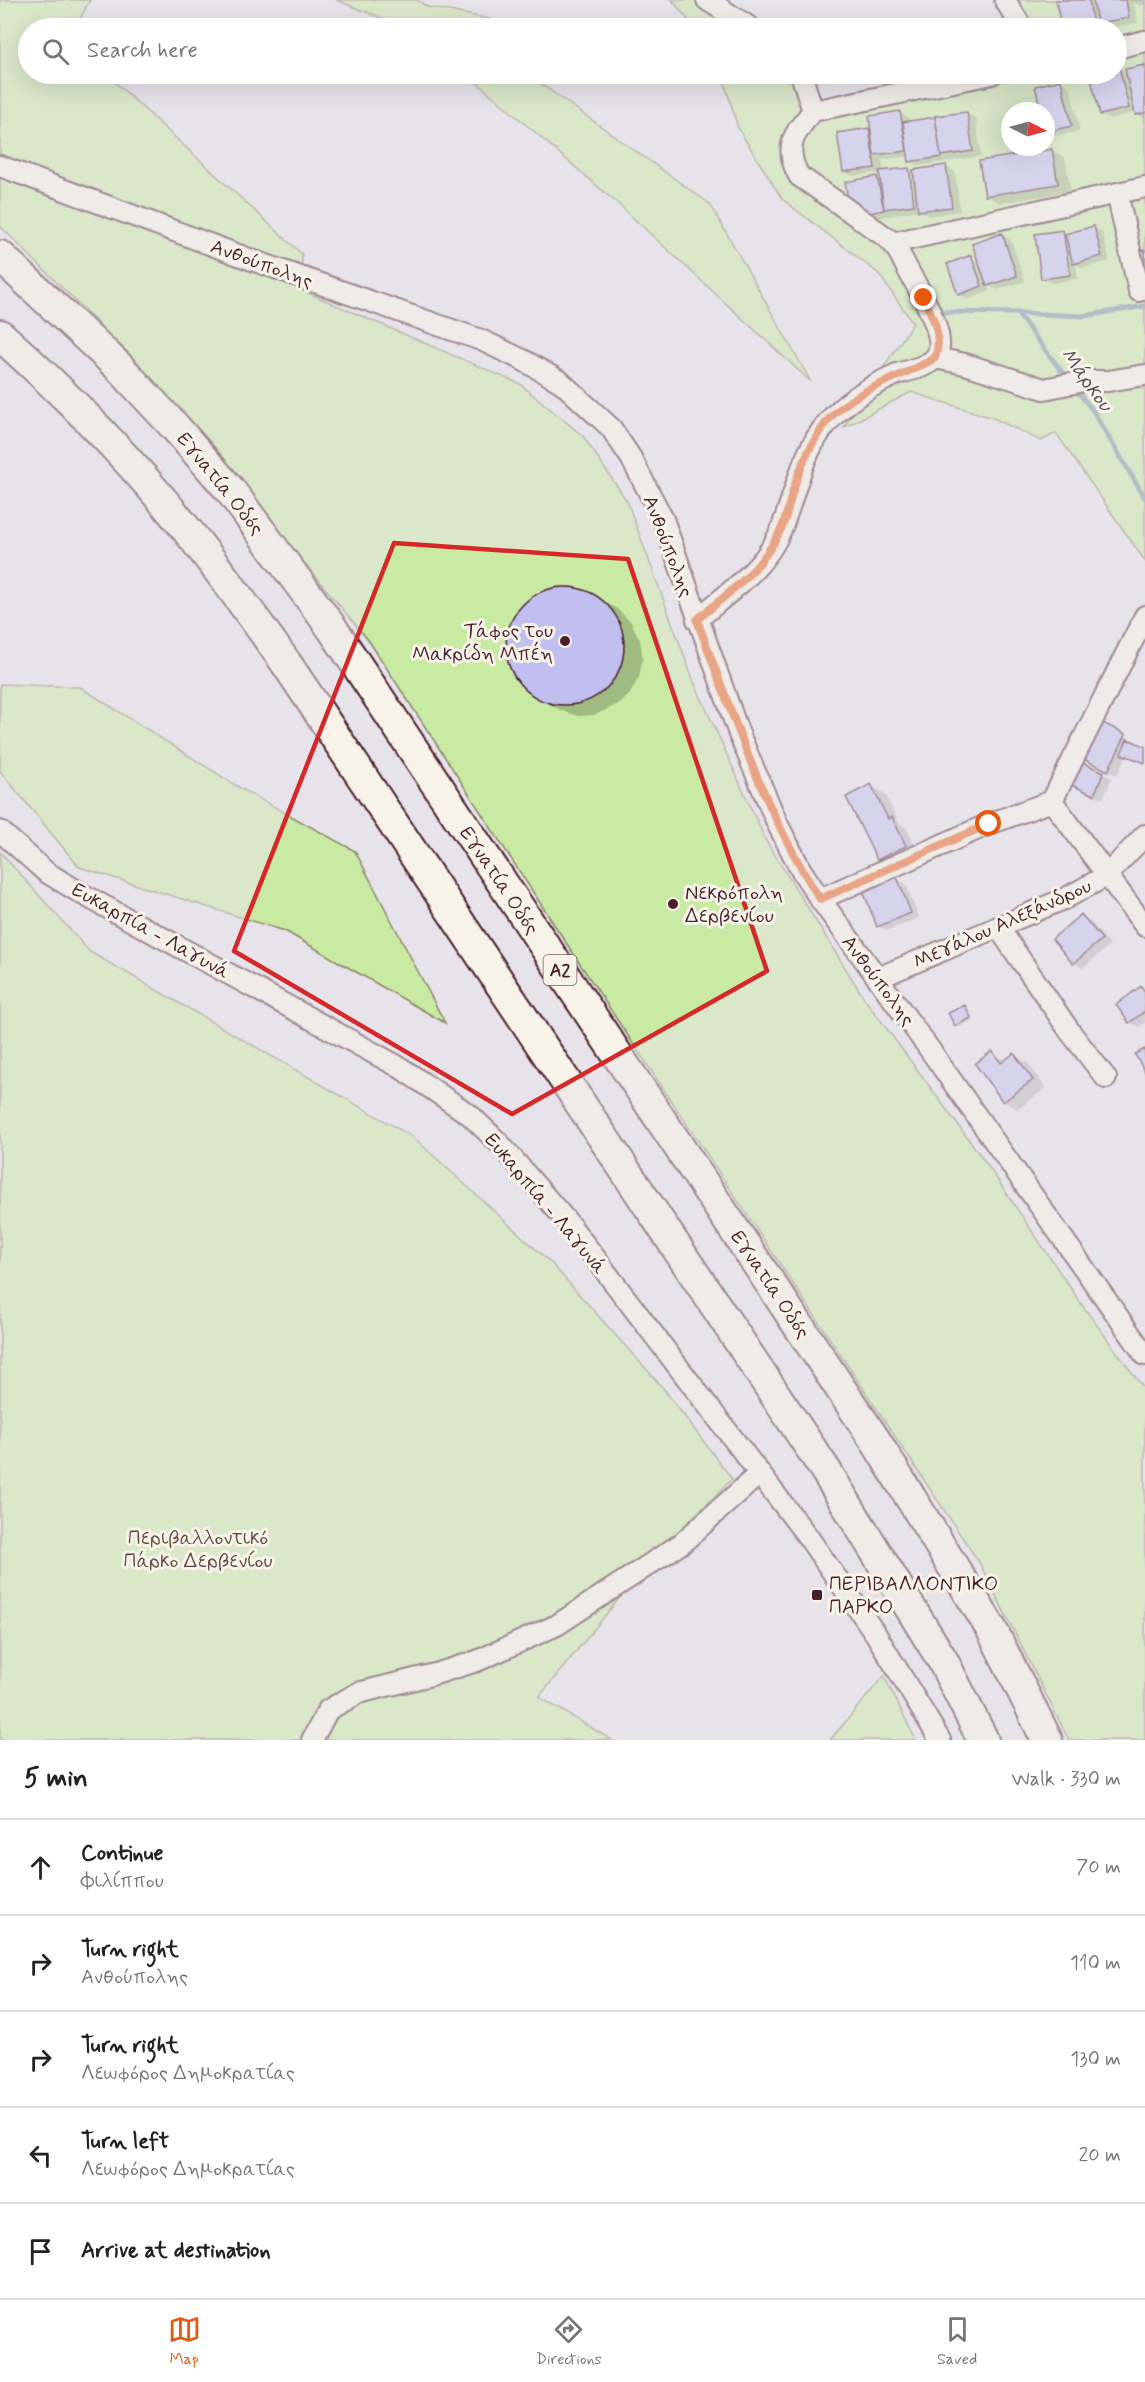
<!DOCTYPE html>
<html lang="en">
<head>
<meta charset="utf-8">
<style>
  :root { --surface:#fff; --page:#f6f6f6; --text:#222; --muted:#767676; --line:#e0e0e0; --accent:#ea580c }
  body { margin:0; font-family:Mynerve,sans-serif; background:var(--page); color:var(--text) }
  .compass { position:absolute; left:1001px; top:102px; width:54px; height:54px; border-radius:50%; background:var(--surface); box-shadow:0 6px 24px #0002; rotate:96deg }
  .stop { position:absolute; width:18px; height:18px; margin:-14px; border:4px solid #ea580c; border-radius:50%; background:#fff }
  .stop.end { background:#ea580c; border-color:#fff; box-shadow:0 2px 6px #0008 }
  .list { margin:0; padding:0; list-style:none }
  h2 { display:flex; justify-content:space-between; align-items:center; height:78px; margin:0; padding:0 24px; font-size:26px }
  h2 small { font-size:20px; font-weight:400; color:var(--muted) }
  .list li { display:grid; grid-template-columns:39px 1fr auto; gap:18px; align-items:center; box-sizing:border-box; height:96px; padding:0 24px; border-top:2px solid var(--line) }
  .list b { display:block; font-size:22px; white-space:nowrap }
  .list p { margin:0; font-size:20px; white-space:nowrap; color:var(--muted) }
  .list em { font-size:20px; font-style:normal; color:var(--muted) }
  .icon { flex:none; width:33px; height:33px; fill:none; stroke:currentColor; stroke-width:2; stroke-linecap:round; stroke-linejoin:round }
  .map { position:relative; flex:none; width:1145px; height:1740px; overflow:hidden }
  .search { position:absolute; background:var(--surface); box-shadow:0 6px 24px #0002; left:18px; right:18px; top:18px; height:66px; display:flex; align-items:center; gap:15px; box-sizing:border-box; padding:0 21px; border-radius:33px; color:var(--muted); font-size:22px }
  .sheet { height:558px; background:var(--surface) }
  nav { display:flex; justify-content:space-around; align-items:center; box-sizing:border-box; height:84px; border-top:2px solid var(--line); background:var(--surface); font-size:16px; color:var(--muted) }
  nav a { display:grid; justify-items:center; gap:3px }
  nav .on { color:var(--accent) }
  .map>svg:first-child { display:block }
  .green { fill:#c9eaa3; stroke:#8a8467; stroke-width:1.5; fill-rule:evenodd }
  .shadow { fill:#0003 }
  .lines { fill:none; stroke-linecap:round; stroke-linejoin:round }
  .stream { stroke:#7590a2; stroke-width:5 }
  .building { fill:#c1bef0; stroke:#4a1f2b; stroke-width:1.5 }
  .minor-casing { stroke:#4a1f2b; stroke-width:24 }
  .highway-casing { stroke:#4a1f2b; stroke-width:34 }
  .minor { stroke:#f7f3e8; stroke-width:20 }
  .highway { stroke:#f7f3e8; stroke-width:30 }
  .route { stroke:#ea580c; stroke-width:8 }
  .marked { fill:none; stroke:#d62828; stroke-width:4.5; stroke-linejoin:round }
  .poi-dot { fill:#4a1f2b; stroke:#f7f3e8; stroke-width:2 }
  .labels { text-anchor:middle; stroke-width:6; stroke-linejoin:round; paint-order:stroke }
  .shield { fill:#f7f3e8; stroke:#7e5f64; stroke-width:1.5 }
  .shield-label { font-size:18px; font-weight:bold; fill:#4a1f2b }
  .street-label { font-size:20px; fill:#4a1f2b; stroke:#f7f3e8 }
  .poi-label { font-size:20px; fill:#4a1f2b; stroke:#f7f3e8; text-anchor:start }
  .park-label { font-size:20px; fill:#634843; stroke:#f7f3e8 }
  .water-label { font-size:21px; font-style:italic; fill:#5c4e5d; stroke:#f7f3e8 }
</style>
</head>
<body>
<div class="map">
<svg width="1145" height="1740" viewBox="0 0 1145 1740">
  <rect width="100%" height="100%" fill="#e7e3ea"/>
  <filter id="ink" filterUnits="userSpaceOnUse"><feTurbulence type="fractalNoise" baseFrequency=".0167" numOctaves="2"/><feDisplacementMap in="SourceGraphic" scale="12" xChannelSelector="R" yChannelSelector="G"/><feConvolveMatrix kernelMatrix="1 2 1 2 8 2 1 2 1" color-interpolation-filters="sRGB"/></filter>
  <g filter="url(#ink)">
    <!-- green -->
    <path class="green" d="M0 0H90L75 28H28V74H106L302 254 301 290 520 384 583 436 627 501 694 682 766 841 864 998 984 1160 1082 1305 1145 1390V1740H1069L980 1564 582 967 369 641 139 364 0 226Z
      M336 0H417L428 7 490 19 495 28H406Z
      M672 0H707L751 28H695Z
      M1005 0H1145V561L1056 433 1041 441 993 418 911 392 843 428 913 323 878 273 782 199 738 128 722 74H801L813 110 992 74H1116V28H1022ZM1010 111H1046V147H1010Z
      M467 74H527L710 204 811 382 617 203Z
      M0 684 80 687 240 788 355 851 445 1023 285 931 79 867 0 771Z
      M0 852 90 952 413 1137 551 1263 663 1388 732 1479 652 1558 539 1697 612 1740H0Z
      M884 1676 916 1740H830Z"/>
    <!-- shadow -->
    <path class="shadow" d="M1058 0H1145V5L1140 6 1134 3 1138 23 1107 28 1100 24 1101 28H1062Z
      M1145 66V119L1136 112 1110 119 1101 114 1092 76 1116 74 1119 69 1128 74Z
      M1061 81 1070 87 1080 131 1056 136 1047 131 1046 111H1042Z
      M900 113 909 118 910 123 967 113 976 118 981 156 919 166 910 161 909 156 882 160 883 172 946 167 955 172 960 211 929 216 920 210 861 221 877 178 882 180 881 172 853 176 844 171 839 134 872 129Z
      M1051 150 1065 158 1071 191 1000 203 986 195Z
      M1093 227 1102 232 1110 261 1083 268 1076 264 1078 279 1052 283 1043 278 1063 231 1068 234Z
      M1002 235 1011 240 1025 281 997 290 988 285 990 291 968 299 959 294 971 257 980 262Z
      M561 588 579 589 616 608 631 622 640 640 643 658 639 677 630 694 621 703 595 715 578 716 562 711 542 700 528 692 517 680 510 665 507 649 508 635 519 610 531 599 545 591Z
      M1125 736 1134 741 1133 743 1145 748V764L1127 755 1117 775 1094 764Z
      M1103 773 1112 778 1103 799 1073 785Z
      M871 786 885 794 899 823 906 827 919 854 892 867 878 859Z
      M897 879 906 884 919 918 887 931 878 926Z
      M1081 916 1090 921 1110 945 1083 968 1074 963Z
      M1141 988 1145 990V1023L1139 1027 1130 1022 1118 1005Z
      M964 1007 968 1009 974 1020 960 1027 956 1025Z
      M992 1053 1005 1060 1014 1055 1028 1063 1046 1088 1018 1109 1004 1101Z"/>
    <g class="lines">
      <!-- stream -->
      <path class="stream" d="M938 312 1017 313 1069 381
        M1017 313 1084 316 1145 306
        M1075 388 1093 411 1145 498"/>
    </g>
    <!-- building -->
    <path class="building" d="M1056 0H1089L1093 25 1061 28Z
      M1093 0H1126L1129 18 1097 23Z
      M1145 65V113L1135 115 1125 69Z
      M1119 67 1129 108 1100 115 1090 75 1116 74V68Z
      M1061 80 1072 126 1046 132V111H1041L1035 86Z
      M900 111 907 151 874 155 869 116Z
      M967 112 973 151 941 156 935 116Z
      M935 117 941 157 909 162 903 122Z
      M869 128 875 168 843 172 837 133Z
      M1052 149 1058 184 985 196 979 161Z
      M946 165 952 207 918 211 913 170Z
      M909 168 914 205 884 209 879 171Z
      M877 176 884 210 851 217 845 182Z
      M1094 226 1102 256 1073 264 1065 234Z
      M1063 230 1070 275 1041 279 1035 234Z
      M1002 233 1017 276 987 286 972 244Z
      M1145 250V277L1128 253Z
      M971 255 982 286 958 295 947 264Z
      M506 646a59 59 0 1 1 118 0a59 59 0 1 1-118 0Z
      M1101 722 1126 734 1108 771 1083 759Z
      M1127 739 1145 746V763L1121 754Z
      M1081 762 1104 772 1094 795 1071 785Z
      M871 784 888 819 892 817 906 846 877 860 846 797Z
      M897 877 911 913 877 927 863 891Z
      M1081 914 1102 939 1073 964 1052 939Z
      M1141 986 1145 992V1011L1129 1023 1116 1005Z
      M965 1005 971 1018 955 1026 948 1013Z
      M1145 1049V1072L1135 1054Z
      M992 1051 1001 1063 1014 1053 1033 1080 1003 1102 975 1064Z"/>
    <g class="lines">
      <!-- minor casing -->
      <g class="minor-casing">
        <path id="minor" d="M707 0 751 28
          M1005 0 1022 28
          M1116 48 1145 41
          M801 74 813 111
          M0 166 252 260 481 340 523 360 561 382 611 428 631 458 663 519 739 734 778 825 801 870 820 899 930 1050 1145 1355
          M1117 193 1139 291
          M892 243 1145 187
          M935 358 965 364 1044 389 1084 381H1108L1145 375
          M697 620C728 592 767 568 782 527 795 494 800 461 821 431 840 404 868 387 897 374 909 370 926 368 935 358 951 339 917 287 908 270 903 261 898 249 892 242 884 235 874 229 866 223 844 207 821 191 799 176 783 147 794 133 813 111L992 74
          M1052 801 1145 616
          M1052 801 1145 926
          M0 831 46 872 84 895 401 1068 470 1115 500 1144 570 1225 808 1537 877 1636 940 1740
          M820 899 989 824 1052 801
          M998 927 1071 1033 1106 1078
          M878 978 1066 898 1106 876 1145 835
          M312 1740 328 1710 358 1693 435 1674 477 1661 557 1625 682 1543 760 1473"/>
      </g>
      <!-- highway casing -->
      <g class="highway-casing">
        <path id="highway" d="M0 256 119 367 175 427 230 490 332 628 875 1440 992 1630 1047 1740
          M0 335C67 395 131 460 187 530 222 573 254 618 286 663L826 1471 943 1661 983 1740"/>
      </g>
      <!-- minor -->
      <use href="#minor" class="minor"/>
      <!-- highway -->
      <use href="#highway" class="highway"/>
    </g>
  </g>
  <g class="lines" filter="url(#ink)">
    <!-- route -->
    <path class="route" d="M924 298C933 318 943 336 935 358 899 379 858 387 829 419 811 441 799 470 791 497 788 508 786 521 780 531 760 572 730 591 697 620 733 716 765 813 820 899L989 824"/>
  </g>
  <!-- marked area -->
  <path d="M0 0H1145V1740H0ZM394 543 628 559 767 971 512 1114 234 951Z" fill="#e7e3ea" fill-opacity=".55" fill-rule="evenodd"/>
  <path class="marked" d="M394 543 628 559 767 971 512 1114 234 951Z"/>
  <!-- markers -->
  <g class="poi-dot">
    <circle cx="565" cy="641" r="6"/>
    <circle cx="673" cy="904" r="6"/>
    <rect x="811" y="1589" width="12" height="12" rx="3"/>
  </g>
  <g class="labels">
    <!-- shield labels -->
    <rect class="shield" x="543.5" y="955" width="33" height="30" rx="4.5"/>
    <g class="shield-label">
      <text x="560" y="976">Α2</text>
    </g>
    <!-- street labels -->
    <g class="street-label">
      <text transform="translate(262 263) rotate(20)" y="7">Ανθούπολης</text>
      <text transform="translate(221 483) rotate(51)" y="7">Εγνατία Οδός</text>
      <text transform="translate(669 546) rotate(69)" y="7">Ανθούπολης</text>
      <text transform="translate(500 880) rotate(56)" y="7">Εγνατία Οδός</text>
      <text transform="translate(1002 923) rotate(-24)" y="7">Μεγάλου Αλεξάνδρου</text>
      <text transform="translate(151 930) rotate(29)" y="7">Ευκαρπία - Λαγυνά</text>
      <text transform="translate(879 980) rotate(53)" y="7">Ανθούπολης</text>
      <text transform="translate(546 1203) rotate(50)" y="7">Ευκαρπία - Λαγυνά</text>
      <text transform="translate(771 1284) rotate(56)" y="7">Εγνατία Οδός</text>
    </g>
    <!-- poi labels -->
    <g class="poi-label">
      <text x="553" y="637" text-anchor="end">Τάφος του<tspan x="553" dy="23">Μακρίδη Μπέη</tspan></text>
      <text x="685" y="899">Νεκρόπολη<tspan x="685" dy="23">Δερβενίου</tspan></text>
      <text x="829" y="1590">ΠΕΡΙΒΑΛΛΟΝΤΙΚΟ<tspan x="829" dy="23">ΠΑΡΚΟ</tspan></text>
    </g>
    <!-- park labels -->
    <g class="park-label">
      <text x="198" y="1544">Περιβαλλοντικό<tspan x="198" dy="23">Πάρκο Δερβενίου</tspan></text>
    </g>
    <!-- water labels -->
    <g class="water-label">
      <text transform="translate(1087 379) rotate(54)" y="7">Μάρκου</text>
    </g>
  </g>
</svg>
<svg class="compass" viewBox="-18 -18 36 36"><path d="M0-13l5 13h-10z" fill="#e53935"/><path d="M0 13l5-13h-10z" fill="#767676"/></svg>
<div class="stop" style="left:989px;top:824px"></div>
<div class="stop end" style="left:924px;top:298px"></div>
<div class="search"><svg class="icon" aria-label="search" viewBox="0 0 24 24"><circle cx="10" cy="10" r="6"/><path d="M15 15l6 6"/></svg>Search here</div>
</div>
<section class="sheet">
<h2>5 min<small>Walk · 330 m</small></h2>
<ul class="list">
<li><svg class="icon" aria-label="ahead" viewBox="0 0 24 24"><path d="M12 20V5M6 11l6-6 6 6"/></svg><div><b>Continue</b><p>Φιλίππου</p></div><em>70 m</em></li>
<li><svg class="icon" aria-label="right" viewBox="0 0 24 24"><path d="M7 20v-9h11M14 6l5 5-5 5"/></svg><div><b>Turn right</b><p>Ανθούπολης</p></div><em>110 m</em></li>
<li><svg class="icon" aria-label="right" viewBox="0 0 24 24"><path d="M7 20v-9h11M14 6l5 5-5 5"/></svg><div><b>Turn right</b><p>Λεωφόρος Δημοκρατίας</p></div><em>130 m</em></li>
<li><svg class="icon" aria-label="left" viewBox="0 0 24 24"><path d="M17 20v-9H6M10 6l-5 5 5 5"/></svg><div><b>Turn left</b><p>Λεωφόρος Δημοκρατίας</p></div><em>20 m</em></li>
<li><svg class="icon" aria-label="arrive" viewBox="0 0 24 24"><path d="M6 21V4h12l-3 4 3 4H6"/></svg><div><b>Arrive at destination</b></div></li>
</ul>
</section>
<nav>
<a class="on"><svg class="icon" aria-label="map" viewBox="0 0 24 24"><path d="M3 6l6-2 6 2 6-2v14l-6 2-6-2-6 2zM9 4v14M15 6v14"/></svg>Map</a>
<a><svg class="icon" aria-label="directions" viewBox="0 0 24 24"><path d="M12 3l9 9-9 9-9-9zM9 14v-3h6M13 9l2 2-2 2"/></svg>Directions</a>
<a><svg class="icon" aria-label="saved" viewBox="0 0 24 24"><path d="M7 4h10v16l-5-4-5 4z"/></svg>Saved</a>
</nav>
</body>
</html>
